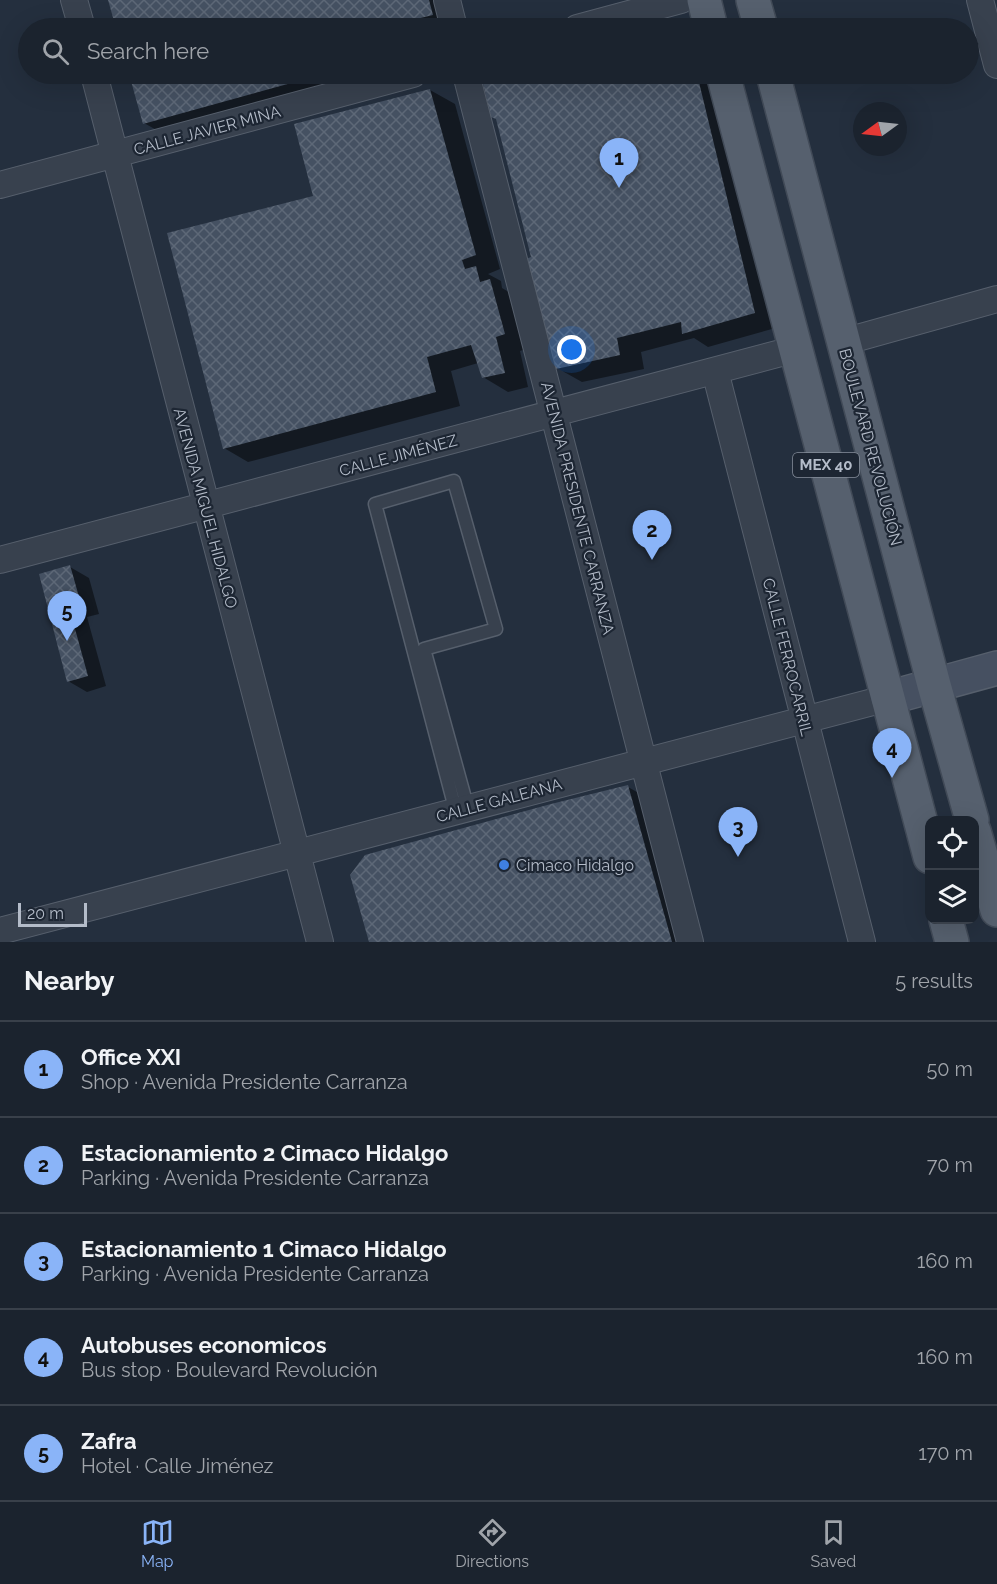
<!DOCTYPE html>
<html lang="en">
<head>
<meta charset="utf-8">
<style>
  :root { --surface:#1b232e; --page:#282f3a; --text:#f1f3f6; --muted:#a0a4aa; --line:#39404a; --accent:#8ab4f8 }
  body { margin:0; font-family:Raleway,sans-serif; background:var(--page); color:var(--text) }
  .controls { position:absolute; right:18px; bottom:18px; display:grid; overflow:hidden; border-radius:12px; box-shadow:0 6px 24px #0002 }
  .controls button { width:54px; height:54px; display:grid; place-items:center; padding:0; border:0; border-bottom:2px solid var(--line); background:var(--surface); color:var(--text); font:30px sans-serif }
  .compass { position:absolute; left:853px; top:102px; width:54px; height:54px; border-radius:50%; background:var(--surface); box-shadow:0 6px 24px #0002; rotate:255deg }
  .scale { position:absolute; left:18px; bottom:15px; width:69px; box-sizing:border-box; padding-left:6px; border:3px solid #b4bcc9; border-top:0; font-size:16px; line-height:21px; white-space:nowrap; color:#b4bcc9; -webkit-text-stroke:4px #1d2633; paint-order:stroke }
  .you { position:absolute; left:572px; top:350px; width:21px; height:21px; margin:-15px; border:4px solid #fff; border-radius:50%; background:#1a73e8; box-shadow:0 0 0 9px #1a73e833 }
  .badge { display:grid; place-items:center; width:39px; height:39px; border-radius:50%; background:var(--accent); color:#111; font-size:20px; font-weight:700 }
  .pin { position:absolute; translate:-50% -50px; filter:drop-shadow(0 2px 3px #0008) }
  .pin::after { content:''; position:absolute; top:32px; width:21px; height:18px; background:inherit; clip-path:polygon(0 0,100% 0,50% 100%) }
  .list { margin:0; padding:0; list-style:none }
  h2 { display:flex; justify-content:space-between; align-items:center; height:78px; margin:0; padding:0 24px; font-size:26px }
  h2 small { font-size:20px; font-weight:400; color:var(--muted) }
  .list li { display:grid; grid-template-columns:39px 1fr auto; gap:18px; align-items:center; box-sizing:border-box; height:96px; padding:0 24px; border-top:2px solid var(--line) }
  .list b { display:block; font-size:22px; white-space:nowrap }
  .list p { margin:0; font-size:20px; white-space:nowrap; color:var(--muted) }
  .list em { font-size:20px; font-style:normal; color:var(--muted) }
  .icon { flex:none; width:33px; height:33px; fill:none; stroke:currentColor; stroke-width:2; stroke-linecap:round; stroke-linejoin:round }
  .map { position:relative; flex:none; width:997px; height:942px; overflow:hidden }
  .search { position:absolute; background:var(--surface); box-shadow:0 6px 24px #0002; left:18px; right:18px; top:18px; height:66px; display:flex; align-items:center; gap:15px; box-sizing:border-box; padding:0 21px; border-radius:33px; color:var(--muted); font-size:22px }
  .sheet { height:558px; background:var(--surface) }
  nav { display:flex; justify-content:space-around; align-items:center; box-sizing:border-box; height:84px; border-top:2px solid var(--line); background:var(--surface); font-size:16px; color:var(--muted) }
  nav a { display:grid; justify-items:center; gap:3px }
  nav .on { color:var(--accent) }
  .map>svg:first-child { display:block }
  .shadow { fill:#0007 }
  .building { fill:url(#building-cross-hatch) }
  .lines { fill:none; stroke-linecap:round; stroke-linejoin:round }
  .service-casing { stroke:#565f6c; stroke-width:15 }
  .minor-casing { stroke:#565f6c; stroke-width:28 }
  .secondary-casing { stroke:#565f6c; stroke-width:36 }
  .primary-casing { stroke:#414a57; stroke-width:36 }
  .service { stroke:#38414e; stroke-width:12 }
  .minor { stroke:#38414e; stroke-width:26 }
  .secondary { stroke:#465061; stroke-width:33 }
  .primary { stroke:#56606e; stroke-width:33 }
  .shop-dot { fill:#3f7fe0; stroke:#1d2633; stroke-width:2 }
  .labels { text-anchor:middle; stroke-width:4.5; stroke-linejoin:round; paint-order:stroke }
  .shield { fill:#1d2633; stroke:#878f9c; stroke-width:1.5 }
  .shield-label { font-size:15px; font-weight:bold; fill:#b4bcc9 }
  .street-label { font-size:16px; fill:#b4bcc9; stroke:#1d2633 }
  .poi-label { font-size:16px; fill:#b4bcc9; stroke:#1d2633; text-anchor:start }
</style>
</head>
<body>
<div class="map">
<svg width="997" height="942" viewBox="0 0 997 942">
  <defs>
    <pattern id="building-cross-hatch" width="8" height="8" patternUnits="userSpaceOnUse" patternTransform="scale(1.5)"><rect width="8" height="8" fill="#455162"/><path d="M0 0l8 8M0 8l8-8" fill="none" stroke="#5d6877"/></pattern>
  </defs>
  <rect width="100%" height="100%" fill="#242f3e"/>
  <!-- shadow -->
  <path class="shadow" d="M110 0H449L457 28H118Z
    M130 74H412L169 137 144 123Z
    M494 74H717L779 327 708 347 694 338 641 352 644 369 582 382 557 368 533 258 497 119 482 76Z
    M430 90 455 104 500 269 488 274 501 281 502 288 514 295 529 348 520 351 528 387 508 392 483 377 478 363 451 371 460 406 248 462 224 448 315 197Z
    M70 567 89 578 99 614 87 617 106 686 87 692 68 681 41 575Z
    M628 787 653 801 692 942H370Z"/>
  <!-- building -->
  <path class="building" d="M108 0H429L433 15 379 28H116Z
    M685 23 686 28H667Z
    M129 74H324L143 124Z
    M488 74H697L755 313 682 334 681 322 617 338 620 355 556 369 526 259 531 257 496 119 491 117 481 75Z
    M430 89 476 255 462 260 465 269 476 266 480 282 490 279 505 334 496 337 505 373 482 378 471 345 427 357 436 392 223 449 167 233 313 196 294 124Z
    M70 565 81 604 69 607 88 676 67 682 39 574Z
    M628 785 672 942H369L350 875 365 855 551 804Z"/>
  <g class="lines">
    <!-- service casing -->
    <g class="service-casing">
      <path id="service" d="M456 812 375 504 454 481 496 629 424 649 468 809"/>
    </g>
    <!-- minor casing -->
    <g class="minor-casing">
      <path id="minor" d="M74 0 82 28
        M447 0 454 28
        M980 0 997 65
        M577 28 681 0
        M94 74 320 942
        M466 74 690 942
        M0 185 413 74
        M843 342 997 299
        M715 371 862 942
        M0 560 796 349
        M0 931 888 698"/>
    </g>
    <!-- secondary casing -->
    <g class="secondary-casing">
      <path id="secondary" d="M888 698 997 668"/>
    </g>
    <!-- primary casing -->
    <g class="primary-casing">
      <path id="primary" d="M704 0 711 28
        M753 0 761 28
        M723 74 930 857
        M773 74 934 685 972 820
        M974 831 997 910
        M946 920 952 942"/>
    </g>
    <!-- service -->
    <use href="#service" class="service"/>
    <!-- minor -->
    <use href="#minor" class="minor"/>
    <!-- secondary -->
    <use href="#secondary" class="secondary"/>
    <!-- primary -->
    <use href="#primary" class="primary"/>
  </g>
  <!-- markers -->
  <circle class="shop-dot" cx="504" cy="865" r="6"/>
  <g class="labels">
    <!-- shield labels -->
    <rect class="shield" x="793" y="453" width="66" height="24" rx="4.5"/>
    <g class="shield-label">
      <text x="826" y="470">MEX 40</text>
    </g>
    <!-- street labels -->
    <g class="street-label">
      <text transform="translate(207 130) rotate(-15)" y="6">CALLE JAVIER MINA</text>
      <text transform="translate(871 447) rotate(75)" y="6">BOULEVARD REVOLUCIÓN</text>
      <text transform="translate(398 455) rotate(-15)" y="6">CALLE JIMÉNEZ</text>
      <text transform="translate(206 508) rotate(75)" y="6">AVENIDA MIGUEL HIDALGO</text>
      <text transform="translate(578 508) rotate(76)" y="6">AVENIDA PRESIDENTE CARRANZA</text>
      <text transform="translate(788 657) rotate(76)" y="6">CALLE FERROCARRIL</text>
      <text transform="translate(499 800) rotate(-15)" y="6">CALLE GALEANA</text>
    </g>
    <!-- poi labels -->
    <g class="poi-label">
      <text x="516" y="871">Cimaco Hidalgo</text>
    </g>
  </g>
</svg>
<div class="controls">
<button><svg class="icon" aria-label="locate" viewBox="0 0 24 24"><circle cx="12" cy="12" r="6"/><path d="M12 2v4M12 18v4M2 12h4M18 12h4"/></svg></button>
<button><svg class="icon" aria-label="layers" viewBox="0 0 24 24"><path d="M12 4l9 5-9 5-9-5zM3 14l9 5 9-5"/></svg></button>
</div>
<svg class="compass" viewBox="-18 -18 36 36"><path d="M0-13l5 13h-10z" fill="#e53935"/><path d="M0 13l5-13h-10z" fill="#a0a4aa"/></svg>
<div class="scale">20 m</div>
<div class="you"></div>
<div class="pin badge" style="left:619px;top:188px">1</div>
<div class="pin badge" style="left:652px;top:560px">2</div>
<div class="pin badge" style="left:738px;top:857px">3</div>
<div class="pin badge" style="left:892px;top:778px">4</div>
<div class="pin badge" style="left:67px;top:641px">5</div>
<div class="search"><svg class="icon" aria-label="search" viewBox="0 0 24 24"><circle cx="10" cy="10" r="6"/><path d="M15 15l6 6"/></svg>Search here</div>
</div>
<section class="sheet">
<h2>Nearby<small>5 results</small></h2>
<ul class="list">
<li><span class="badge">1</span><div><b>Office XXI</b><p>Shop · Avenida Presidente Carranza</p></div><em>50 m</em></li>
<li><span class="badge">2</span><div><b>Estacionamiento 2 Cimaco Hidalgo</b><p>Parking · Avenida Presidente Carranza</p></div><em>70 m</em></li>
<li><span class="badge">3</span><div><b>Estacionamiento 1 Cimaco Hidalgo</b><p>Parking · Avenida Presidente Carranza</p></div><em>160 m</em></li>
<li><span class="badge">4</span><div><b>Autobuses economicos</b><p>Bus stop · Boulevard Revolución</p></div><em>160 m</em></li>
<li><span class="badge">5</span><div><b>Zafra</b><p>Hotel · Calle Jiménez</p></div><em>170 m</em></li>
</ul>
</section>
<nav>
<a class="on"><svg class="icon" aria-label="map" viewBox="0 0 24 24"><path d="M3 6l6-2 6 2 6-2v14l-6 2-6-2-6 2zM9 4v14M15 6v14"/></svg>Map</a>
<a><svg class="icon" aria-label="directions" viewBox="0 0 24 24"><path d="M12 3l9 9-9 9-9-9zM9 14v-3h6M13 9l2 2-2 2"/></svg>Directions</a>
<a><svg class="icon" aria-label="saved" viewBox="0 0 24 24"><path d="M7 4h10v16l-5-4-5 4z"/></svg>Saved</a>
</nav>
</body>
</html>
